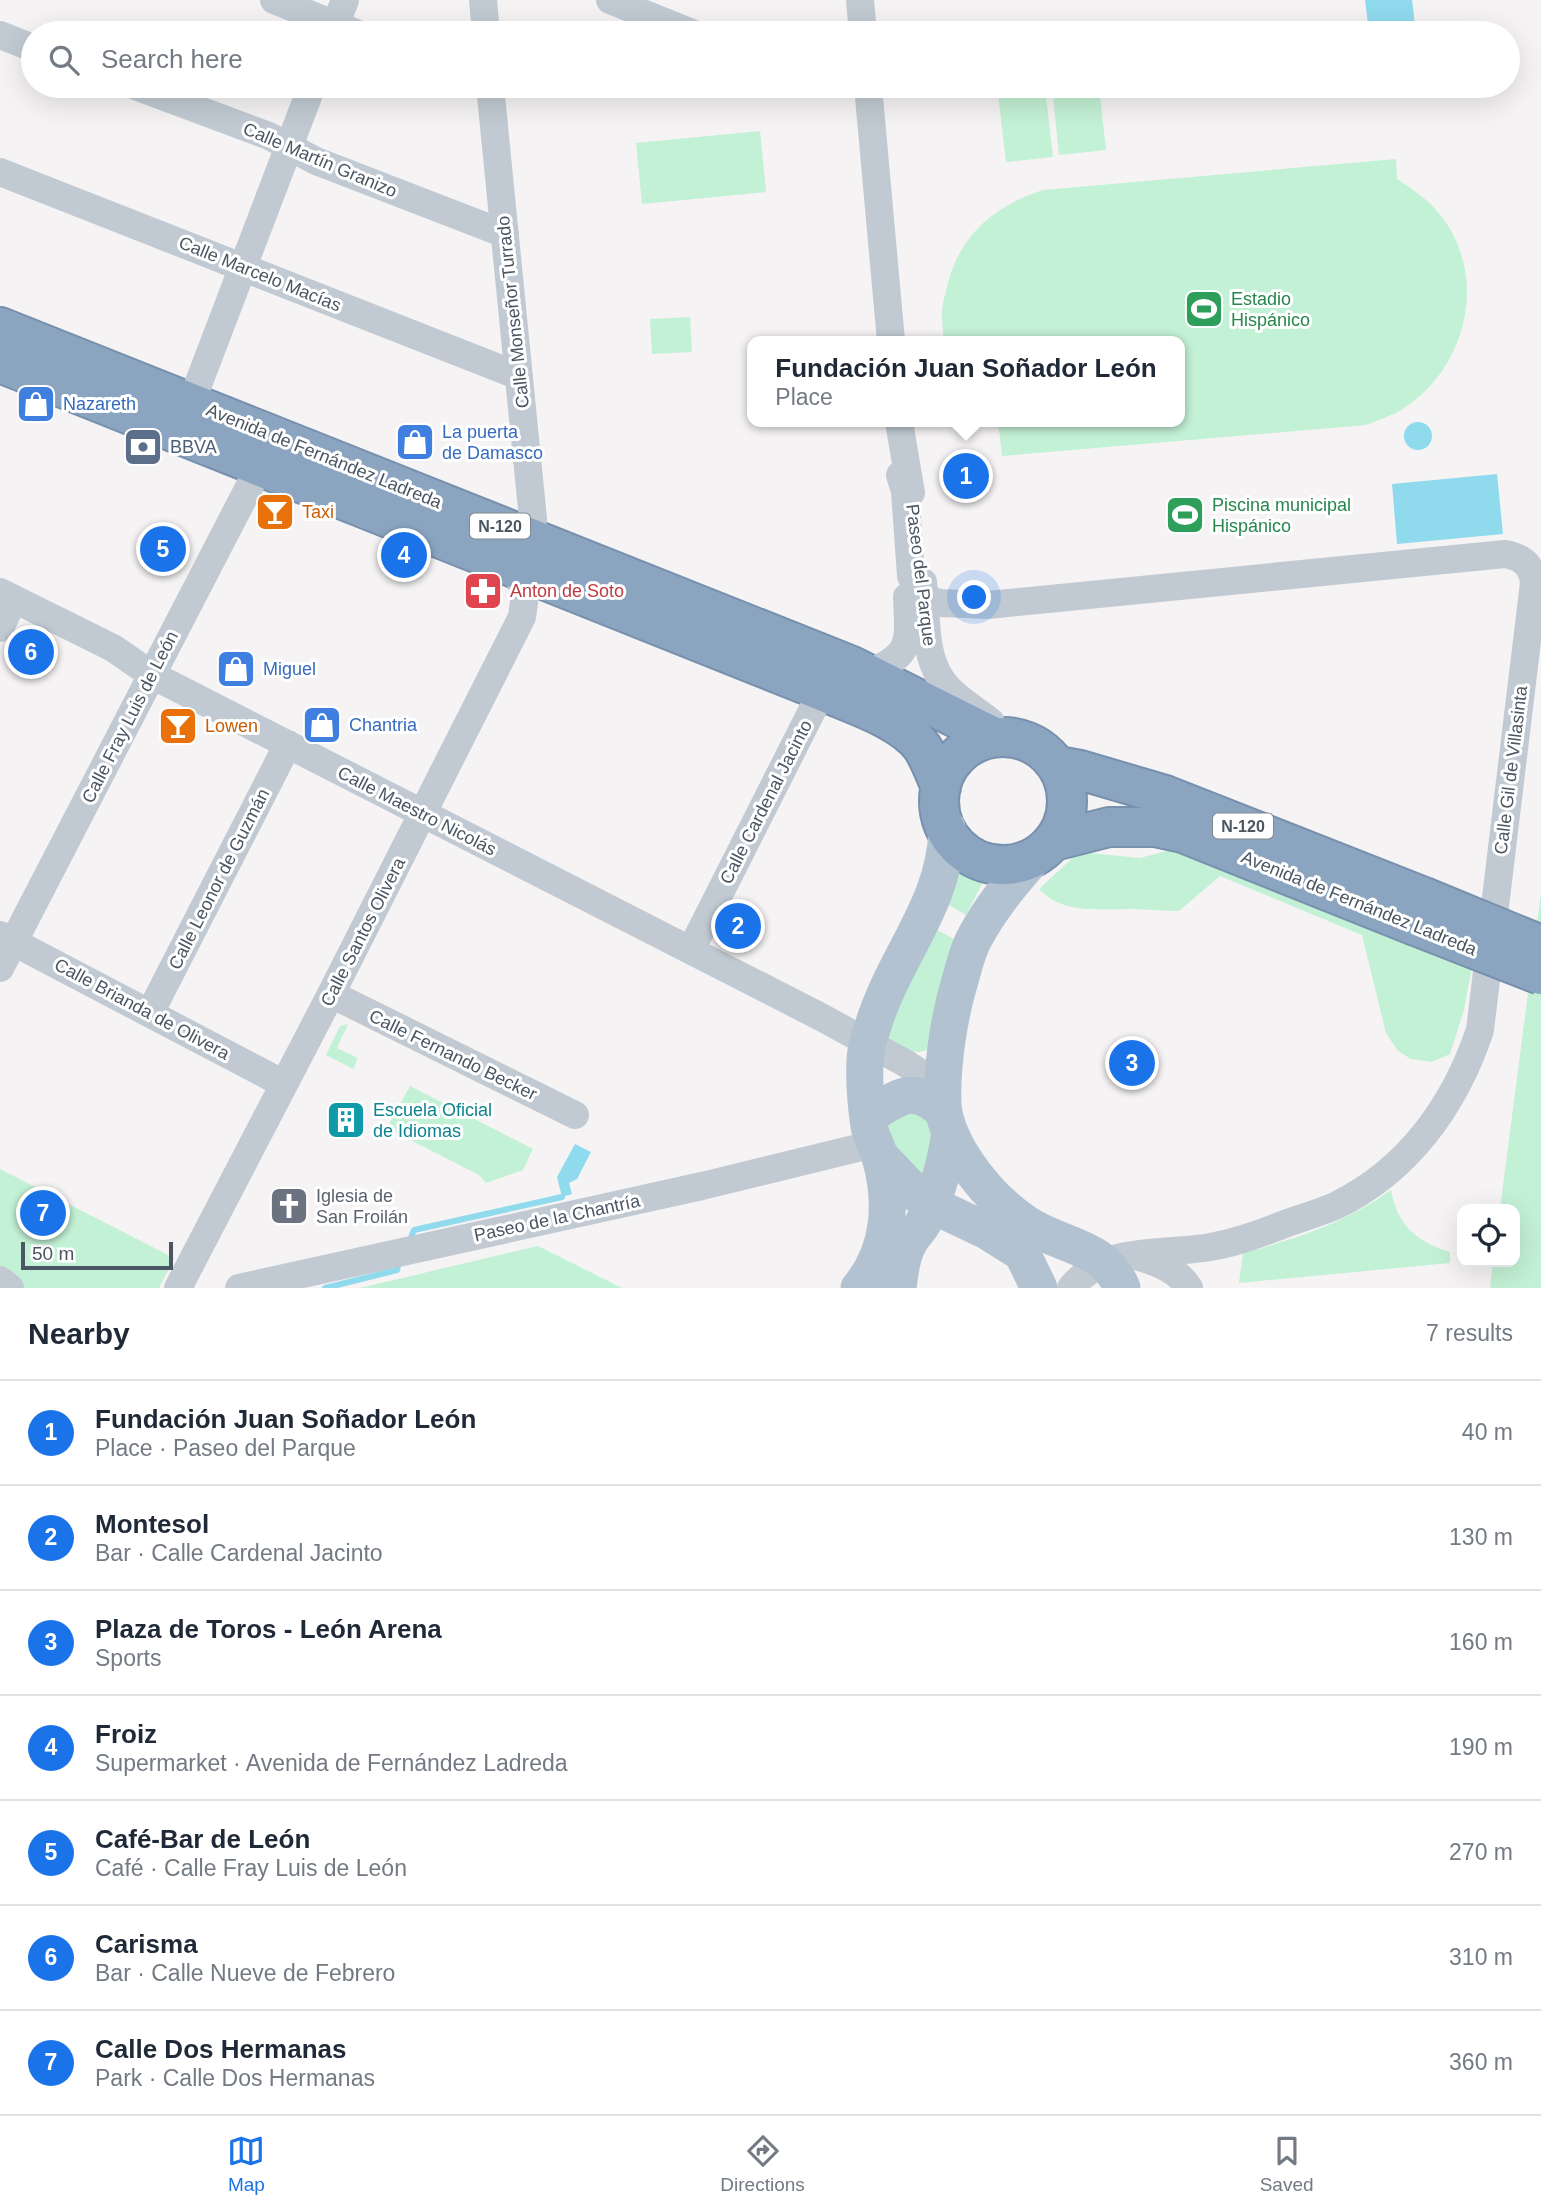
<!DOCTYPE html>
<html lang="en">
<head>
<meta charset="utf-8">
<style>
  :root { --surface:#fff; --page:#f2f2f3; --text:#1f2937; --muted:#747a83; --line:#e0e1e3; --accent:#1a73e8 }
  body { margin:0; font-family:Arial,sans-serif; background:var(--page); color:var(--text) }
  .controls { position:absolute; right:21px; bottom:21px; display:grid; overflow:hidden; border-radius:14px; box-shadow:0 7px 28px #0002 }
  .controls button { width:63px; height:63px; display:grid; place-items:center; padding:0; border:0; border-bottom:2px solid var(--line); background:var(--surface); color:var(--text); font:35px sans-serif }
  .scale { position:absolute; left:21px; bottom:18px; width:152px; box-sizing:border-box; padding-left:7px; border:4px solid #4a5661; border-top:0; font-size:19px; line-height:24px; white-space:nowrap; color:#4a5661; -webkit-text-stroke:5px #fff; paint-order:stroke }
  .you { position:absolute; left:975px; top:598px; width:24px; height:24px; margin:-18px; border:5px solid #fff; border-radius:50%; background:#1a73e8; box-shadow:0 0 0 10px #1a73e833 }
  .badge { display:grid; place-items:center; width:46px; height:46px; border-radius:50%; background:var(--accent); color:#fff; font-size:23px; font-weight:700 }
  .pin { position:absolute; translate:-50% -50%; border:4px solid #fff; box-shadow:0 2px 7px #0006 }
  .popup { position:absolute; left:747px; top:336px; width:438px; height:91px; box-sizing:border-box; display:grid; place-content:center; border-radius:14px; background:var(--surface); filter:drop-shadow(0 2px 5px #0005); font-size:23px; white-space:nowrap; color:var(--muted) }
  .popup b { font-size:26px; color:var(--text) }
  .popup::after { content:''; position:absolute; left:50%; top:100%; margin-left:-14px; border:14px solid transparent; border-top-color:var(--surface) }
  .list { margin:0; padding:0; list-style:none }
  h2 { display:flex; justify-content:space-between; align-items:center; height:91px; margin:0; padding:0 28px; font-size:30px }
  h2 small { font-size:23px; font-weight:400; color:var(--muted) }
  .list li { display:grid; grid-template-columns:46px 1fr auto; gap:21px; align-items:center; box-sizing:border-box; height:105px; padding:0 28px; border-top:2px solid var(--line) }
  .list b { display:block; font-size:26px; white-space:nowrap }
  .list p { margin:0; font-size:23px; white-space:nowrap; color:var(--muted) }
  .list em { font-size:23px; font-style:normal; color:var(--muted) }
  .icon { flex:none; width:38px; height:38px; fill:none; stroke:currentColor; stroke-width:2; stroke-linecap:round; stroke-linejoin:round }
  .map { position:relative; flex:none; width:1541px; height:1288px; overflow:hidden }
  .search { position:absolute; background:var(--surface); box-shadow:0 7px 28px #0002; left:21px; right:21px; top:21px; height:77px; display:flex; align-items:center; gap:18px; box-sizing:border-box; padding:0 24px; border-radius:38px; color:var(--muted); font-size:26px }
  .sheet { height:826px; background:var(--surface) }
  nav { display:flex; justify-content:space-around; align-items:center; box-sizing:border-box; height:98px; border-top:2px solid var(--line); background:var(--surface); font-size:19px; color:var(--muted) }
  nav a { display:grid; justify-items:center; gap:4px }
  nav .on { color:var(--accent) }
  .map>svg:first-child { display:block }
  .green { fill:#c3f1d5 }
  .water { fill:#90daee }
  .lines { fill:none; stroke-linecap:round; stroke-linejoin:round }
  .stream { stroke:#90daee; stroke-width:6 }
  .highway-casing { stroke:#7690ad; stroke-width:42 }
  .minor { stroke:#c1cad2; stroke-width:28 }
  .major { stroke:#b3c2d1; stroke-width:37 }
  .highway { stroke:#8ba5c1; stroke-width:38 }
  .highway-bridge-casing { stroke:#7690ad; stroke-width:42; stroke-linecap:butt }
  .highway-bridge { stroke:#8ba5c1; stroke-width:38 }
  .labels { text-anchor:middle; stroke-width:6; stroke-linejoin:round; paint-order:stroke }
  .shield { fill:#fff; stroke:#808990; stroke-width:2 }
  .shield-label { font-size:16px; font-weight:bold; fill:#4a5661 }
  .street-label { font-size:18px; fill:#4a5661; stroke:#fff }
  .leisure-label { font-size:18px; fill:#27864d; stroke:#fff; text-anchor:start }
  .shop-label { font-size:18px; fill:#366cbe; stroke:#fff; text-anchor:start }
  .service-label { font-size:18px; fill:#4e5e75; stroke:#fff; text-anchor:start }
  .food-label { font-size:18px; fill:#c56008; stroke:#fff; text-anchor:start }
  .health-label { font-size:18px; fill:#be3a42; stroke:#fff; text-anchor:start }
  .culture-label { font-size:18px; fill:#0d838f; stroke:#fff; text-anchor:start }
  .worship-label { font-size:18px; fill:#5b616d; stroke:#fff; text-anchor:start }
</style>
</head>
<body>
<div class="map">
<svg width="1541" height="1288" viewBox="0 0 1541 1288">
  <rect width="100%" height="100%" fill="#f5f3f3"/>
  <!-- green -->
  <path class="green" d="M997 86H1045L1053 157 1006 162Z
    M1052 86H1099L1106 150 1059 155Z
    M760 131 766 192 642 204 636 143Z
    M1396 159 1397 179C1414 190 1430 201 1442 217 1489 279 1466 370 1401 410 1391 416 1378 420 1366 425L1002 456 999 429 990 422H1180V341H944C943 332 942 323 942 314 942 305 945 295 947 287 959 235 994 206 1043 190Z
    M690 317 692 352 652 354 650 319Z
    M1174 849 1472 967 1464 1010 1450 1054 1432 1062 1411 1059 1398 1051 1386 1033 1362 935 1220 876 1179 911C1162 911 1146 909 1129 909 1098 909 1062 914 1039 889L1079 852 1140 858Z
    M954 866 984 880 966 915 942 901Z
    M1541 893V1288H1490L1493 1262H1515V1209H1500Z
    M930 926 956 940 930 1048C914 1059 901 1045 886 1036Z
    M348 1024 337 1048 358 1058 353 1069 326 1055 340 1026Z
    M410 1086 533 1149 523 1170 486 1183 479 1175 387 1128Z
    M901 1104 929 1117 932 1137 926 1174 918 1178 900 1160 886 1124Z
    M0 1169 174 1258 159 1288H0Z
    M1391 1190C1397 1225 1417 1242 1450 1252V1263L1239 1283 1243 1253C1296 1239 1347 1222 1391 1190Z
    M538 1246 622 1288H360Z"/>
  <!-- water -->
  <path class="water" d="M1365 0H1412L1416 33H1369Z
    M1404 436a14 14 0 1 1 28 0a14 14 0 1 1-28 0Z
    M1497 474 1503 534 1397 544 1392 484Z
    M575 1144 591 1152 577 1179 569 1183 572 1194 562 1197 557 1177Z"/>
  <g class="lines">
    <!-- stream -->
    <path class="stream" d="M410 1240 414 1230 562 1197
      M325 1288 397 1270 398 1266"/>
    <!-- highway casing -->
    <g class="highway-casing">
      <path id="highway" d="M0 327 852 666 994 737
        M0 363 822 691C852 704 903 720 922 747 930 759 935 774 941 787
        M939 801a64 64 0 1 1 128 0a64 64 0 1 1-128 0Z
        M1058 766 1080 770 1165 795 1424 897
        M1054 841 1109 827H1155L1183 833 1413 925"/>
    </g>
    <!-- minor -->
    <path class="minor" d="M274 0 356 33
      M483 0 486 33
      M610 0 692 33
      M860 0 863 33
      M332 33 345 0
      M0 35 33 48
      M135 86 269 136 316 161 505 234
      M490 86 533 519 530 538
      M868 86 891 341
      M0 172 519 376
      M191 403 312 86
      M899 422 911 493
      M900 475 905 491 911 576 917 590 925 598 940 603 988 605 1505 554C1522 557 1532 565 1534 583L1480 1030C1455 1105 1408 1171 1335 1206 1321 1212 1305 1217 1290 1222 1262 1233 1233 1244 1204 1248 1156 1255 1104 1246 1071 1288
      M923 582C927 613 923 652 941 679 952 696 975 709 991 722
      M0 592 113 648 152 675 821 1017 905 1063 943 1088
      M0 628 14 599
      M867 674C913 654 909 643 907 597
      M0 935 284 1084
      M691 950 822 691
      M0 968 260 466
      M331 994 575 1115
      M150 1013 288 744
      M1136 1256C1154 1261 1179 1270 1189 1288
      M0 1280 10 1288
      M178 1288 331 994 522 617 525 595 517 570
      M239 1288 702 1186 874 1144"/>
    <!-- major -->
    <path class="major" d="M1035 856C1013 881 991 907 975 937 968 949 965 963 961 977 950 1013 945 1043 943 1081 943 1091 942 1103 944 1113 952 1153 990 1199 1024 1222 1059 1247 1104 1244 1122 1288
      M868 1116C900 1097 911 1083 943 1111
      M880 1156 914 1192 930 1204 987 1231 1022 1253 1039 1288
      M859 1288C890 1251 893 1202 880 1157 877 1146 871 1137 869 1126 866 1106 864 1083 865 1062 865 1050 869 1038 873 1026 894 956 946 904 947 828
      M898 1288C900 1272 902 1254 910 1241 914 1234 920 1229 923 1223 937 1196 945 1163 950 1134"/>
    <!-- highway -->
    <use href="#highway" class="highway"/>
    <!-- highway-bridge casing -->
    <g class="highway-bridge-casing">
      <path id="highway-bridge" d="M1424 897 1541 945
        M1413 925 1541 975"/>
    </g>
    <!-- highway-bridge -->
    <use href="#highway-bridge" class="highway-bridge"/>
  </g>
  <!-- icons -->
  <defs>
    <g id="stadium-square" transform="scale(2.0125)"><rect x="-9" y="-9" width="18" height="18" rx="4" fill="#2e9e5b" stroke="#fff"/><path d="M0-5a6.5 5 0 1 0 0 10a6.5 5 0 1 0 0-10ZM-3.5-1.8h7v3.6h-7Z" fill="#fff"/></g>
    <g id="shop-square" transform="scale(2.0125)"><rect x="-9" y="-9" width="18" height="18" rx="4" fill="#3f7fe0" stroke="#fff"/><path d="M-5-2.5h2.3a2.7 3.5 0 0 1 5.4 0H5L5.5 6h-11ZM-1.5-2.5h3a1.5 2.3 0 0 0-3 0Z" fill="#fff"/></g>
    <g id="bank-square" transform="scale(2.0125)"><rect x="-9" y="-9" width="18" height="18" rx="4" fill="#5c6f8a" stroke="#fff"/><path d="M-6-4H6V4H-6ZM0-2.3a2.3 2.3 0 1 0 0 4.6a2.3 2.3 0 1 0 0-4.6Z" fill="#fff"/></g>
    <g id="bar-square" transform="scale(2.0125)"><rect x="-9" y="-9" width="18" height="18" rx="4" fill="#e8710a" stroke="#fff"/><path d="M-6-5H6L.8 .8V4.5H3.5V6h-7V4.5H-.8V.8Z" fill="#fff"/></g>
    <g id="pharmacy-square" transform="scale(2.0125)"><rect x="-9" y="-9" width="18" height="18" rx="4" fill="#e0444e" stroke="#fff"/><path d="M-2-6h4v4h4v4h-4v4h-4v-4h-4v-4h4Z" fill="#fff"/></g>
    <g id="building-square" transform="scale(2.0125)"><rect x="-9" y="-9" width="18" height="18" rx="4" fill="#0f9aa8" stroke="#fff"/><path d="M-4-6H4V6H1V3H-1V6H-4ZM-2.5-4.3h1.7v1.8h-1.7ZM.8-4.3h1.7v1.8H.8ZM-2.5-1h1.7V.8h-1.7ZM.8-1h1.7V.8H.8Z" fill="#fff"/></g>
    <g id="church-square" transform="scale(2.0125)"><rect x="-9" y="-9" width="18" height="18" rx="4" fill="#6b7280" stroke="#fff"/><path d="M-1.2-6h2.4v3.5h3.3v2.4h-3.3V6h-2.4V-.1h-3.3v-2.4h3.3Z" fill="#fff"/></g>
  </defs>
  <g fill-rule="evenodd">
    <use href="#stadium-square" x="1204" y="309"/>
    <use href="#shop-square" x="36" y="404"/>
    <use href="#shop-square" x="415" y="442"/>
    <use href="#bank-square" x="143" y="447"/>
    <use href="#bar-square" x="275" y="512"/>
    <use href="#stadium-square" x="1185" y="515"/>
    <use href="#pharmacy-square" x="483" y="591"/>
    <use href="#shop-square" x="236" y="669"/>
    <use href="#shop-square" x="322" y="725"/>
    <use href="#bar-square" x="178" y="726"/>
    <use href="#building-square" x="346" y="1120"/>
    <use href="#church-square" x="289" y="1206"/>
  </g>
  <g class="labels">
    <!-- shield labels -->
    <g class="shield">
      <rect x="470" y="513.5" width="60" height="25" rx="5"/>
      <rect x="1213" y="813.5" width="60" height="25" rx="5"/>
    </g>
    <g class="shield-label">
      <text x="500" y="532">N-120</text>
      <text x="1243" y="832">N-120</text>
    </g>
    <!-- street labels -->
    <g class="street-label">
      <text transform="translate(320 160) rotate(23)" y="6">Calle Martín Granizo</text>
      <text transform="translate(260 274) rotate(22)" y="6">Calle Marcelo Macías</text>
      <text transform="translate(513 312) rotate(-96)" y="6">Calle Monseñor Turrado</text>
      <text transform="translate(324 456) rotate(22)" y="6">Avenida de Fernández Ladreda</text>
      <text transform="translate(921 575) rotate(83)" y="6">Paseo del Parque</text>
      <text transform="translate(130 717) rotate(-63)" y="6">Calle Fray Luis de León</text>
      <text transform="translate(1511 770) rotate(-83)" y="6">Calle Gil de Villasinta</text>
      <text transform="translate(766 802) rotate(-63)" y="6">Calle Cardenal Jacinto</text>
      <text transform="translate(417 811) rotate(27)" y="6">Calle Maestro Nicolás</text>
      <text transform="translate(219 879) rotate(-63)" y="6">Calle Leonor de Guzmán</text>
      <text transform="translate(1359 903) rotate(22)" y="6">Avenida de Fernández Ladreda</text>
      <text transform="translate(363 932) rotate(-63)" y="6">Calle Santos Olivera</text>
      <text transform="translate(142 1009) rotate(28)" y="6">Calle Brianda de Olivera</text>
      <text transform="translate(453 1055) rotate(26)" y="6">Calle Fernando Becker</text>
      <text transform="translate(557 1218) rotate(-12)" y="6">Paseo de la Chantría</text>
    </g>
    <!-- leisure labels -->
    <g class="leisure-label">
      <text x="1231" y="305">Estadio<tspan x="1231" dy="21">Hispánico</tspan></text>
      <text x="1212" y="511">Piscina municipal<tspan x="1212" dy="21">Hispánico</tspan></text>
    </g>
    <!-- shop labels -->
    <g class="shop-label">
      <text x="63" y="410">Nazareth</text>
      <text x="442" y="438">La puerta<tspan x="442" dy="21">de Damasco</tspan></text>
      <text x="263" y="675">Miguel</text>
      <text x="349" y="731">Chantria</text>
    </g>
    <!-- service labels -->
    <g class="service-label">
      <text x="170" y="453">BBVA</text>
    </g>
    <!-- food labels -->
    <g class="food-label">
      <text x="302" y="518">Taxi</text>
      <text x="205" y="732">Lowen</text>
    </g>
    <!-- health labels -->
    <g class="health-label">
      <text x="510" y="597">Anton de Soto</text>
    </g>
    <!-- culture labels -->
    <g class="culture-label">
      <text x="373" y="1116">Escuela Oficial<tspan x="373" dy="21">de Idiomas</tspan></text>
    </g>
    <!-- worship labels -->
    <g class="worship-label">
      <text x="316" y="1202">Iglesia de<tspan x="316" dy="21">San Froilán</tspan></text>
    </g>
  </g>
</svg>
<div class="controls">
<button><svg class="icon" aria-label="locate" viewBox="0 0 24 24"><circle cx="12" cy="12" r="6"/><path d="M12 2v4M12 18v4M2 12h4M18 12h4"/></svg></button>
</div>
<div class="scale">50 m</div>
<div class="you"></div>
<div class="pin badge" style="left:966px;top:476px">1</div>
<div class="popup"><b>Fundación Juan Soñador León</b>Place</div>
<div class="pin badge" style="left:738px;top:926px">2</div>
<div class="pin badge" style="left:1132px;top:1063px">3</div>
<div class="pin badge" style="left:404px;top:555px">4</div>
<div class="pin badge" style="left:163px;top:549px">5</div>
<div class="pin badge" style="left:31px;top:652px">6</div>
<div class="pin badge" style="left:43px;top:1213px">7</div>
<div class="search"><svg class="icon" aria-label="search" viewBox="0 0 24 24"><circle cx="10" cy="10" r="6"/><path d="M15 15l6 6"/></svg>Search here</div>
</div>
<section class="sheet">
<h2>Nearby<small>7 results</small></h2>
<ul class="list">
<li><span class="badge">1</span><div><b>Fundación Juan Soñador León</b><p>Place · Paseo del Parque</p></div><em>40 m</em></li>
<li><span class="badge">2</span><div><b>Montesol</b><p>Bar · Calle Cardenal Jacinto</p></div><em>130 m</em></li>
<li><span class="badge">3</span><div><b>Plaza de Toros - León Arena</b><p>Sports</p></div><em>160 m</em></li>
<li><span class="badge">4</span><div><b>Froiz</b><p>Supermarket · Avenida de Fernández Ladreda</p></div><em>190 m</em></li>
<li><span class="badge">5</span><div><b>Café-Bar de León</b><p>Café · Calle Fray Luis de León</p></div><em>270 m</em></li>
<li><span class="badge">6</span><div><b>Carisma</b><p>Bar · Calle Nueve de Febrero</p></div><em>310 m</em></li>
<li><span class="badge">7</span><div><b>Calle Dos Hermanas</b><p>Park · Calle Dos Hermanas</p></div><em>360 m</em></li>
</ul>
</section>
<nav>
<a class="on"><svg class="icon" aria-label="map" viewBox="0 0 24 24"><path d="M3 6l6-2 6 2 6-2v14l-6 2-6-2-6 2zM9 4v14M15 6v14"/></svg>Map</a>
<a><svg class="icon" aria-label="directions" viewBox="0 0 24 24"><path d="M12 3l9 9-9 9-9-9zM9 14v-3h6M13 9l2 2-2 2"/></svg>Directions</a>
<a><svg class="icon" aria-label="saved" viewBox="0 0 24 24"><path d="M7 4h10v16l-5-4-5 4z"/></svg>Saved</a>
</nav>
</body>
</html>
